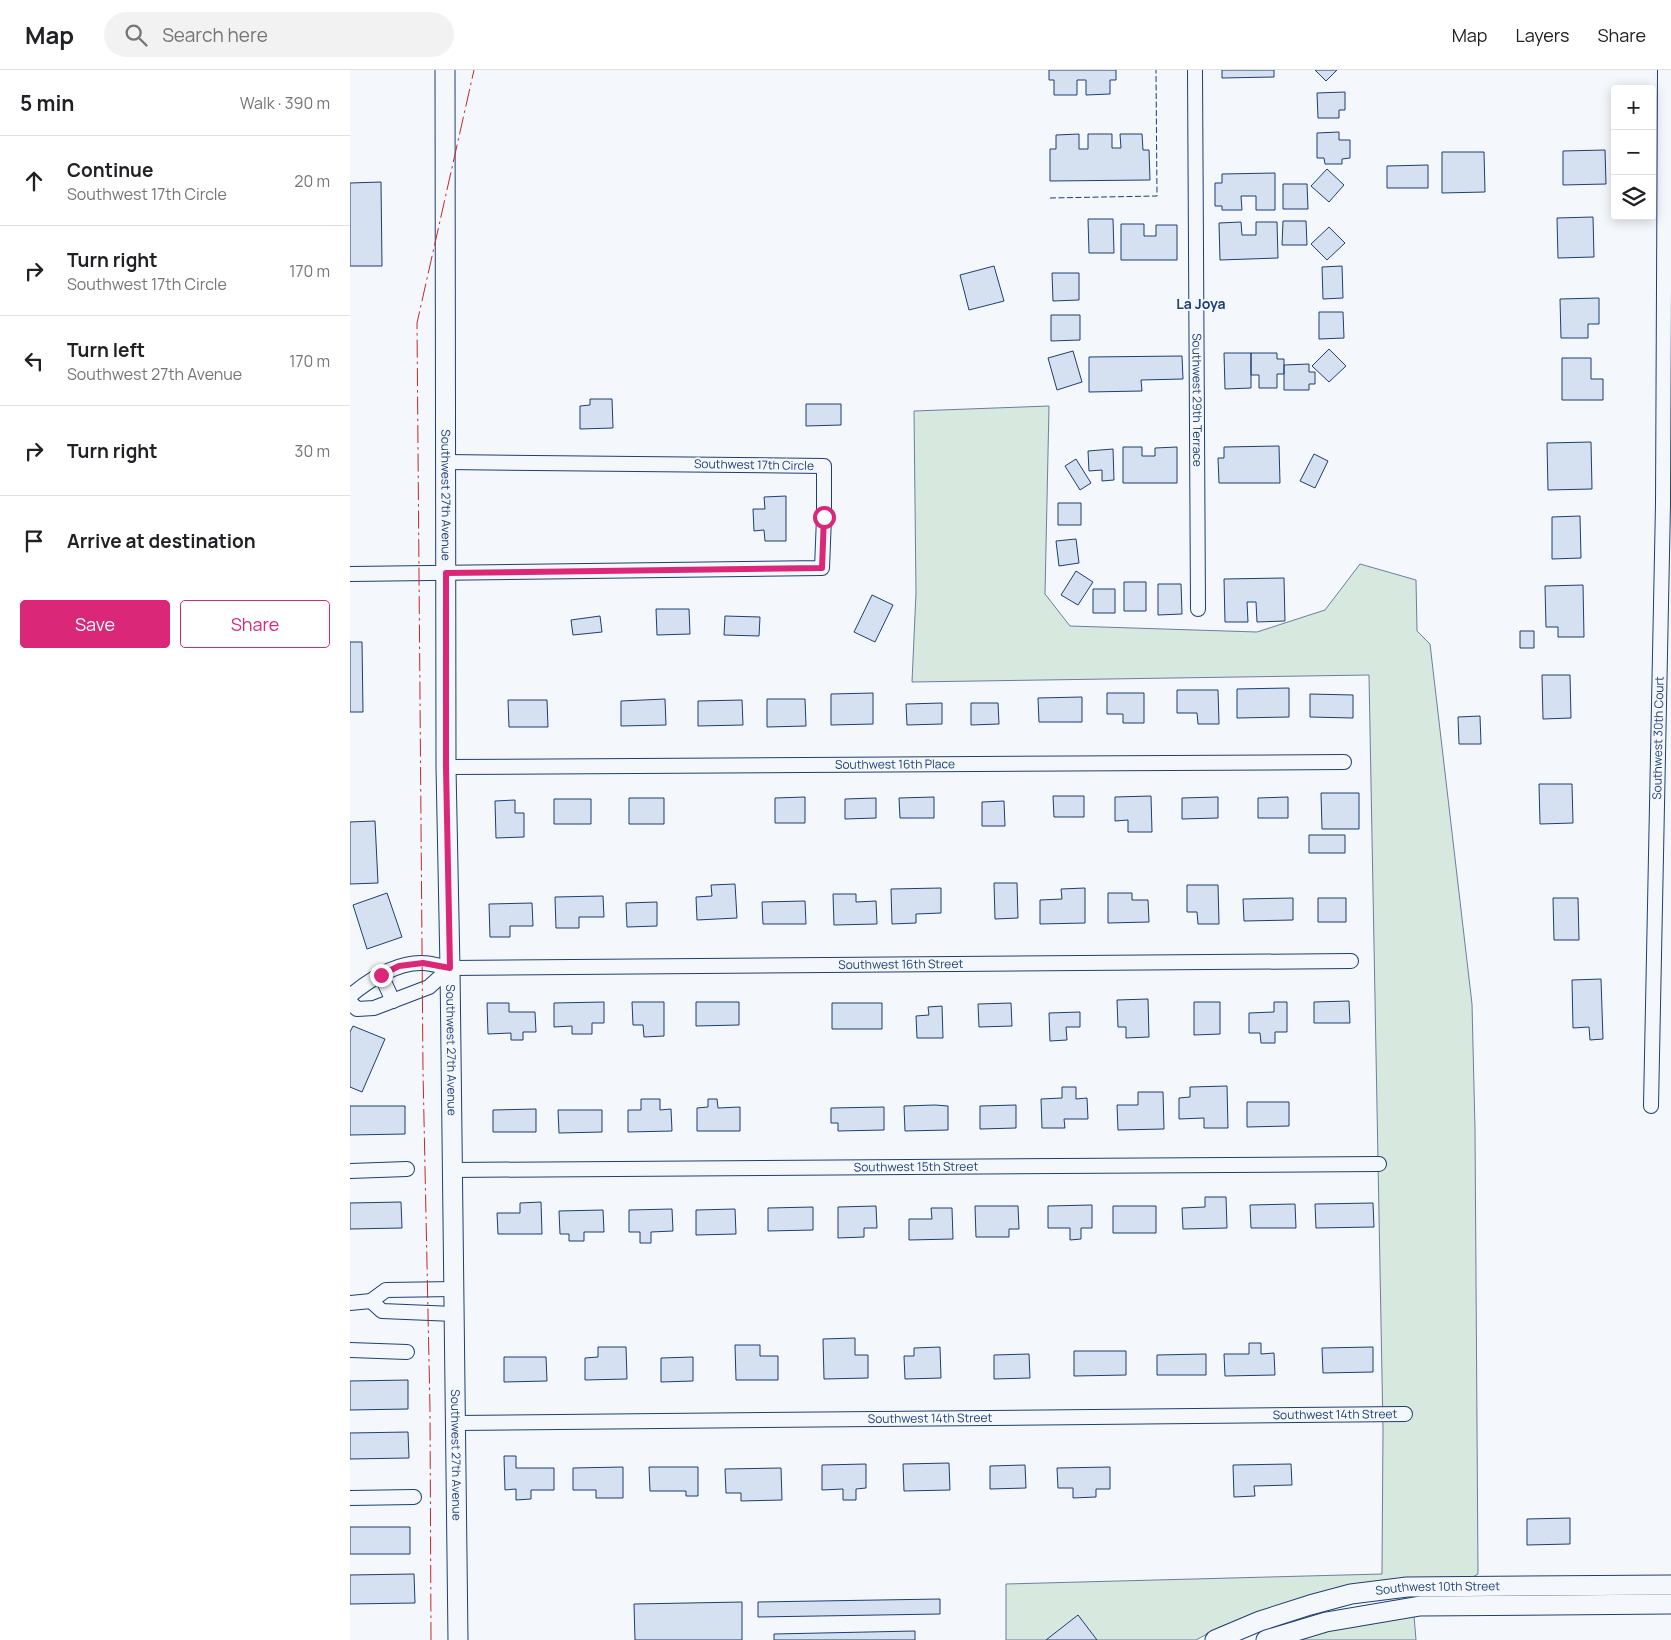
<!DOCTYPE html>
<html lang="en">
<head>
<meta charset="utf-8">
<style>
  :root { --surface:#fff; --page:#f2f2f2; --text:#202124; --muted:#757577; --line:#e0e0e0; --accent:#db2777 }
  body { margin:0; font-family:Manrope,sans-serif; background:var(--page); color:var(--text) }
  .controls { position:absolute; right:15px; top:15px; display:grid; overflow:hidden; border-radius:5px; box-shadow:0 2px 12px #0003 }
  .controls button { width:45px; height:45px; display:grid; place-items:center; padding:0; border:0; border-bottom:1px solid var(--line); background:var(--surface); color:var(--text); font:25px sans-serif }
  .stop { position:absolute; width:15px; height:15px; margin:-11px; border:4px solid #db2777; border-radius:50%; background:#fff }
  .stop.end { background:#db2777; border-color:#fff; box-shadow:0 1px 5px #0008 }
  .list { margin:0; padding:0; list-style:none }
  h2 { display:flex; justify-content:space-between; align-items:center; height:65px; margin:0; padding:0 20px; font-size:21px }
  h2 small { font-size:16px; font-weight:400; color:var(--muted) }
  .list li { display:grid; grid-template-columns:32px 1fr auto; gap:15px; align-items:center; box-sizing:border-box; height:90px; padding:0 20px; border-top:1px solid var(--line) }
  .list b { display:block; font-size:19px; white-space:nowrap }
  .list p { margin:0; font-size:16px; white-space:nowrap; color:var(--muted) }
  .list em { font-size:16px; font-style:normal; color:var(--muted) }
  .actions { display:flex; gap:10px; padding:15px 20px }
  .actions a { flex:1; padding:11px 0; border:1px solid var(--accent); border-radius:5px; text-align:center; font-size:18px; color:var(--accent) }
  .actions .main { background:var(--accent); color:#fff }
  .icon { flex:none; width:28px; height:28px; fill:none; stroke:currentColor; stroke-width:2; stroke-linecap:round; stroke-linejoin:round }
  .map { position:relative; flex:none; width:1321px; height:1570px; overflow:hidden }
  header { display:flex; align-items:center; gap:30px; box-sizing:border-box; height:70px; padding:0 25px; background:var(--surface); border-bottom:1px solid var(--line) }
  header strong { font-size:24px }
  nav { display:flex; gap:28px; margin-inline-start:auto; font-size:18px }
  .search { width:350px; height:45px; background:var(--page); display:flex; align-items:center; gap:12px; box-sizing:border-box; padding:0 18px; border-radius:28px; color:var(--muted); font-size:19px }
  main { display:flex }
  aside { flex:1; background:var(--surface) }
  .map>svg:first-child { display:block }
  .green { fill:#d7e8df; stroke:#687fa3 }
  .building { fill:#d5e0f0; stroke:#1d3f73 }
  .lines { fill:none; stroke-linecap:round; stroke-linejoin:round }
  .street-casing { stroke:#1d3f73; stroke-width:16 }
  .secondary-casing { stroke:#1d3f73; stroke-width:21 }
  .street { stroke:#f4f7fb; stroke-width:14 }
  .secondary { stroke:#f4f7fb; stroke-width:19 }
  .fence { stroke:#1d3f73; stroke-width:1; stroke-dasharray:6 2.5; stroke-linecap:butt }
  .power { stroke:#c62828; stroke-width:1; stroke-dasharray:18 4 2.5 4; stroke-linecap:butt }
  .route { stroke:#db2777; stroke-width:6 }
  .labels { text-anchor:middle; stroke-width:4; stroke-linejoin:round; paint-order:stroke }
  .street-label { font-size:12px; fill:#1d3f73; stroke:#f4f7fb }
  .neighbourhood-label { font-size:14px; font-weight:bold; fill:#1d3f73; stroke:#f4f7fb }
</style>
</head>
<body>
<header>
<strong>Map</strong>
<div class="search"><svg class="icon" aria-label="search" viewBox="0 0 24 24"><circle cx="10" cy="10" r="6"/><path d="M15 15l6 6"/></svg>Search here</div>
<nav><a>Map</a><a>Layers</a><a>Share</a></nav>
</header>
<main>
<aside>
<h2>5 min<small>Walk · 390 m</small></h2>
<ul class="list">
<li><svg class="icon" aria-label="ahead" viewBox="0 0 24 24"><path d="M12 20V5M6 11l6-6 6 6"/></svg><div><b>Continue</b><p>Southwest 17th Circle</p></div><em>20 m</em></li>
<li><svg class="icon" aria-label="right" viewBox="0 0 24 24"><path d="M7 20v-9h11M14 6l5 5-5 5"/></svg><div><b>Turn right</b><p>Southwest 17th Circle</p></div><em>170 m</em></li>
<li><svg class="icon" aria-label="left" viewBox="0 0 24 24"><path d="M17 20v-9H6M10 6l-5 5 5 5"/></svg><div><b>Turn left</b><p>Southwest 27th Avenue</p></div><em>170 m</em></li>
<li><svg class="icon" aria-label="right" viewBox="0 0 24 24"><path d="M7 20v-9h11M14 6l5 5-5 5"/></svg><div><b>Turn right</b></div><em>30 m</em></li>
<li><svg class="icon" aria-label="arrive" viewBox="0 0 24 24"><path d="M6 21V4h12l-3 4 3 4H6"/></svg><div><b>Arrive at destination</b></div></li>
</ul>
<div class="actions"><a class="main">Save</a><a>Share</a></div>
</aside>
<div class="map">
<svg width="1321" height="1570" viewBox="0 0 1321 1570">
  <rect width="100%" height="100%" fill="#f4f7fb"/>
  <!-- green -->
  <path class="green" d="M699 336 695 524 720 556 907 562 975 540 1010 494 1066 510 1067 561 1080 574 1122 934 1125 1059 1128 1504 1121 1508 907 1543 870 1557 846 1570H656V1514L1032 1504 1033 1360 1019 605 562 612 566 523 564 341Z
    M1064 1546 1066 1570H944L977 1560Z"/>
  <!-- building -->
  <path class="building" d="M699 0H766V10H760V24L736 25V10H727V25H704V10H699Z
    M872 0H924V7L872 8Z
    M965 0H987L976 11Z
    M995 22V40H989V48H968L967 23Z
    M989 62V70H1000V88L992 89V94H975L974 88H967V63Z
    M729 64V79H738V64H762V78H771L770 64H792L793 80H799L800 110 700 111V79H706V65Z
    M1255 80 1256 114 1213 115V81Z
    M1092 82H1134L1135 122 1092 123Z
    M1078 95V118H1037V96Z
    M977 99 994 115 979 132 961 116Z
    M925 103V140H906V126H891L892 140H872V136H865V113H872V104Z
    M31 112 32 196H0V113Z
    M933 114H957L958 139H933Z
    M1243 147 1244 187 1208 188 1207 148Z
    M738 149H763L764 183H739Z
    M933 151H956L957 175H932Z
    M891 152 892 165H906V152H927L928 188 870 190 869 153Z
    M771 154H794V166H806V155H827V190H771Z
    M979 157 995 173 977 190 961 174Z
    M644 196 654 231 619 240 610 205Z
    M992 196 993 228 973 229 972 197Z
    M702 203H729V230L703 231Z
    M1249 228V254H1238V268H1211L1210 229Z
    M969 242H993L994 268 969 269Z
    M701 245H730V270L701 271Z
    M979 279 996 296 979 312 962 296Z
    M723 281 732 312 707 320 698 288Z
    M874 283H901V318L875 319Z
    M901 283H927V289H934V304H927V318H909V305H901Z
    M832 286 833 309 791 310 792 321 739 322V287Z
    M1212 288H1241V309H1253V330H1212Z
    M959 294V302H965V314H959V320H934V295Z
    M240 329H262L263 358 230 359V336L240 335Z
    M456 334H491V355L456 356Z
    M1241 372 1242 419 1198 420 1197 373Z
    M929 376 930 413H869L868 388H874V377Z
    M773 377H792V386H805V378L827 377V413H773Z
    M763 379 764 410 752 411V400L739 401 738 381Z
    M964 384 978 391 965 418 950 411Z
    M726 389 741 413 730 420 715 396Z
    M436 426V471H415L414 460 404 461 403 439H415L414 427Z
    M708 433H731V455H708Z
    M1230 446 1231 488 1202 489V447Z
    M726 469 729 493 709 496 706 471Z
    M726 501 743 512 728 535 711 525Z
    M934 508 935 551 907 552 906 532H897L898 552H875L874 509Z
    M774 512H796V541H774Z
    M808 514H831L832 544 808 545Z
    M1233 515 1234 567H1208V557H1196L1195 516Z
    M743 519H765V543H743Z
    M522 525 543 535 525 572 504 562Z
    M306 539H339L340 564 307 565Z
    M250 546 252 562 223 565 221 550Z
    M375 546 410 547 409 566 374 565Z
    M1170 561H1184V578H1170Z
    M0 572H12L13 642H0Z
    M1192 605H1220L1221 648 1193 649Z
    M939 618V647L887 648V619Z
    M827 620H868L869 654H848L847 643H827Z
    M523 623V654L481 655V624Z
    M757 623H794V653H773V644H757Z
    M960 624 1003 625V648L960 647Z
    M732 627V652H689L688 628Z
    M315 629 316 655 271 656V631Z
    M417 629H455L456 656 417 657Z
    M158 630H197L198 657H159Z
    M392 630 393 655 348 656V631Z
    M592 633V654L557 655 556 634Z
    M621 633H648L649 654 621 655Z
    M1130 646 1131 674H1109L1108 647Z
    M1189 714H1222L1223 753 1190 754Z
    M971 723H1009V759H972Z
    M703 726H734V747H704Z
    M801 726 802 762H778V750L765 751V727Z
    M455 727V753H425V728Z
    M584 727V748H550L549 728Z
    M868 727V748L832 749V728Z
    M938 727V748H908V728Z
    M279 728H314V754H279Z
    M526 728V748L495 749V729Z
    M204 729H241V754H204Z
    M165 730V743H174V767L146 768 145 731Z
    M654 731 655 756H632V732Z
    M25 751 28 813 0 814V752Z
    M959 765H995V783H959Z
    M644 813H667L668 848 645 849Z
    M385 814 387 848 347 850 346 827 362 826 361 815Z
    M837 815H868L869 854H848L847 842H837Z
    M591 818V843L566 844V853L542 854 541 819Z
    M735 818V853L690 854V830L712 829 711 819Z
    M37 823 52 867 17 879 3 835Z
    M758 823H782V830H798L799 852 758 853Z
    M483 824H506V832L526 831 527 854 484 855Z
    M253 826 254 847H229V858H206L205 827Z
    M943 828V850L894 851 893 829Z
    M968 828H996V852H968Z
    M1203 828H1228L1229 870H1204Z
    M455 831 456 854H413L412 832Z
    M307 832V856L277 857 276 833Z
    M182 833 183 856H160V867H140L139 834Z
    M1251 909 1253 969 1240 970 1239 957 1223 958 1222 910Z
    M798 929 799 967 776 968V957H768L767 930Z
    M999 931 1000 953H964V932Z
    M254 932V953H242V964H222V956L204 957V933Z
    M282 932H314V966L294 967 293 955H283Z
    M346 932H389V955L346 956Z
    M844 932H870V964L844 965Z
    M924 932H937V962H925V973H911L910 963H899V943L924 942Z
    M137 933H159V942H185L186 962H173V970H161V963L138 964Z
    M482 933H532V959H482Z
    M661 933 662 956 629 957 628 934Z
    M592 936 593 968H567L566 946 579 945 578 937Z
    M730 942V957H716L717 970 700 971 699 943Z
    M3 956 35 969 12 1022 0 1017V962Z
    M877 1016 878 1058H854V1048L829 1049V1028L840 1027V1017Z
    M712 1017H726V1029L737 1028 738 1049H714L715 1058H692L691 1029 712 1028Z
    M788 1022H813L814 1059 768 1060 767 1035H788Z
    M291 1029H310V1040L321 1039 322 1061 278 1062V1040H291Z
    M358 1029H367L368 1038 390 1037V1061H347V1038L358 1037Z
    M897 1032H939V1056L897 1057Z
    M585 1035 598 1036V1060L555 1061 554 1036Z
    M666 1035V1058L630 1059V1036Z
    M0 1036H55V1064L0 1065Z
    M534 1037V1060L488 1061V1053H481V1038Z
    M186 1039V1062H143V1040Z
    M208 1040H252V1062L209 1063Z
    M855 1127H876L877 1158 833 1159 832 1138 855 1137Z
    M51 1132 52 1158 0 1159V1133Z
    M191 1132 192 1164H148L147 1143H170V1133Z
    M1023 1133 1024 1157 966 1158 965 1134Z
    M945 1134 946 1158H901L900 1135Z
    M742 1135V1158H731V1169L720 1170V1158H698V1136Z
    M526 1136 527 1158H514V1167L488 1168V1137Z
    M625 1136H668L669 1159H659V1167H626Z
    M763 1136H806V1163H763Z
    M463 1137V1160L418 1161V1138Z
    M581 1138H602L603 1169 559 1170V1149H582Z
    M322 1139 323 1161 301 1162V1173H290V1162H279V1140Z
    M385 1139 386 1164 346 1165V1140Z
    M253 1140 254 1162H234V1171H219V1164H210L209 1141Z
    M505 1268V1285H518V1308L474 1309 473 1269Z
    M899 1273H911V1284L924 1283 925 1305 875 1306 874 1284H899Z
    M385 1275H410V1286H428V1310H386Z
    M248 1277H276L277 1309 235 1310V1288L248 1287Z
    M590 1277 591 1308 555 1309 554 1286H564V1278Z
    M1023 1277V1302L973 1303 972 1278Z
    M724 1281H776V1305L724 1306Z
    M679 1284 680 1308 644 1309V1285Z
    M856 1284V1305H807V1285Z
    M154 1287H196L197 1311 154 1312Z
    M343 1287V1311L311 1312V1288Z
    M58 1310V1339L0 1340V1311Z
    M58 1362 59 1388 0 1389V1363Z
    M154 1386H166V1398H204V1420H181V1429L166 1430V1419L155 1420Z
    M599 1393 600 1420 554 1421 553 1394Z
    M516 1394V1418L506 1419V1430H493V1419L472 1420V1395Z
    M941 1394 942 1415 904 1416 905 1426 884 1427 883 1395Z
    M675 1395 676 1418 640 1419V1396Z
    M273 1397V1428H246V1420H223V1398Z
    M299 1397H348V1426H336V1421H300Z
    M760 1397V1419H746V1427L723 1428V1418H708L707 1398Z
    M431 1398 432 1430 391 1431V1423H376L375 1399Z
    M1220 1448V1474L1177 1475V1449Z
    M0 1457H60V1484H0Z
    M64 1504 65 1533 0 1534V1505Z
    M590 1529V1544L408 1547V1532Z
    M392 1532V1570H285L284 1534Z
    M728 1545 747 1570H696Z
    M565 1561V1570H424V1564Z"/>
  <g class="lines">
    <!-- street casing -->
    <g class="street-casing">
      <g id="street">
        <path id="s1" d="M845 0 848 539"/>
        <path d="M0 504 472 498 474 447V396L96 392"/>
        <path id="s2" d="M96 697 994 692"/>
        <path d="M31 905 43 931"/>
        <path id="s3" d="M0 926C19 910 47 892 73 893 82 893 92 897 100 898L1001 891"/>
        <path d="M0 932 7 939 24 938 79 917 100 898"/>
        <path id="s4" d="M1301 1036 1313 434 1315 0"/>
        <path id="s5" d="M102 1100 1029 1094"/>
        <path d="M0 1101 57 1099"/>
        <path d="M104 1219 36 1220 21 1231 32 1241 104 1244"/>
        <path d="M0 1233 21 1231"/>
        <path d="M0 1280 57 1282"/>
        <path id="s6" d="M106 1353 1055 1344"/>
        <path d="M0 1428 64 1427"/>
      </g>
    </g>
    <!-- secondary casing -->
    <g class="secondary-casing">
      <g id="secondary">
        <path id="s7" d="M95 0 96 697 100 898 108 1570"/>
        <path id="s8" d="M865 1570 910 1551 960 1535 1001 1524 1057 1517 1321 1515"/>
        <path d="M916 1570 976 1552 1070 1536 1321 1534"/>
      </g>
    </g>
    <!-- street -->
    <use href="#street" class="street"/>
    <!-- secondary -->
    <use href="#secondary" class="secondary"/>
    <!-- fence -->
    <path class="fence" d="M700 128 807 126 806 0"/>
    <!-- power -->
    <path class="power" d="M81 1570 80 1339 73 1001 67 253 124 0"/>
  </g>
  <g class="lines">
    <!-- route -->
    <path class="route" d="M31 905 49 896 73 893 100 898 96 697V503L472 498 474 447"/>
  </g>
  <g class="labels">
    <!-- street labels -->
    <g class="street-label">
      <text dy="4" stroke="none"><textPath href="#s1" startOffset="330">Southwest 29th Terrace</textPath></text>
      <text transform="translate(404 395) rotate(1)" y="4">Southwest 17th Circle</text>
      <text dy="4" stroke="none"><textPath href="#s7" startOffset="425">Southwest 27th Avenue</textPath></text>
      <text dy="4" stroke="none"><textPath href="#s4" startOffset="368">Southwest 30th Court</textPath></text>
      <text dy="4" stroke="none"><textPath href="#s2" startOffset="449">Southwest 16th Place</textPath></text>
      <text dy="4" stroke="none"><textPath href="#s3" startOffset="560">Southwest 16th Street</textPath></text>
      <text dy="4" stroke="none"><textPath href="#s7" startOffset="980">Southwest 27th Avenue</textPath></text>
      <text dy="4" stroke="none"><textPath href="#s5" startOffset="464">Southwest 15th Street</textPath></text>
      <text dy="4" stroke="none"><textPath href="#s6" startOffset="879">Southwest 14th Street</textPath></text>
      <text dy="4" stroke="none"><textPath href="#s6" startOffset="474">Southwest 14th Street</textPath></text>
      <text dy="4" stroke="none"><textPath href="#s7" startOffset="1385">Southwest 27th Avenue</textPath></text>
      <text dy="4" stroke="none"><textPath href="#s8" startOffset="231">Southwest 10th Street</textPath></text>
    </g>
    <!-- neighbourhood labels -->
    <g class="neighbourhood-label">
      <text x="851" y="239">La Joya</text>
    </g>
  </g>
</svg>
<div class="controls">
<button>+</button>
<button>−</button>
<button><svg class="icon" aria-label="layers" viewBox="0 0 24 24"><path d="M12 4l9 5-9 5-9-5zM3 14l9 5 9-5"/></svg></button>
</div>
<div class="stop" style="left:474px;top:447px"></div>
<div class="stop end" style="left:31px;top:905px"></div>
</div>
</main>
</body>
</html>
